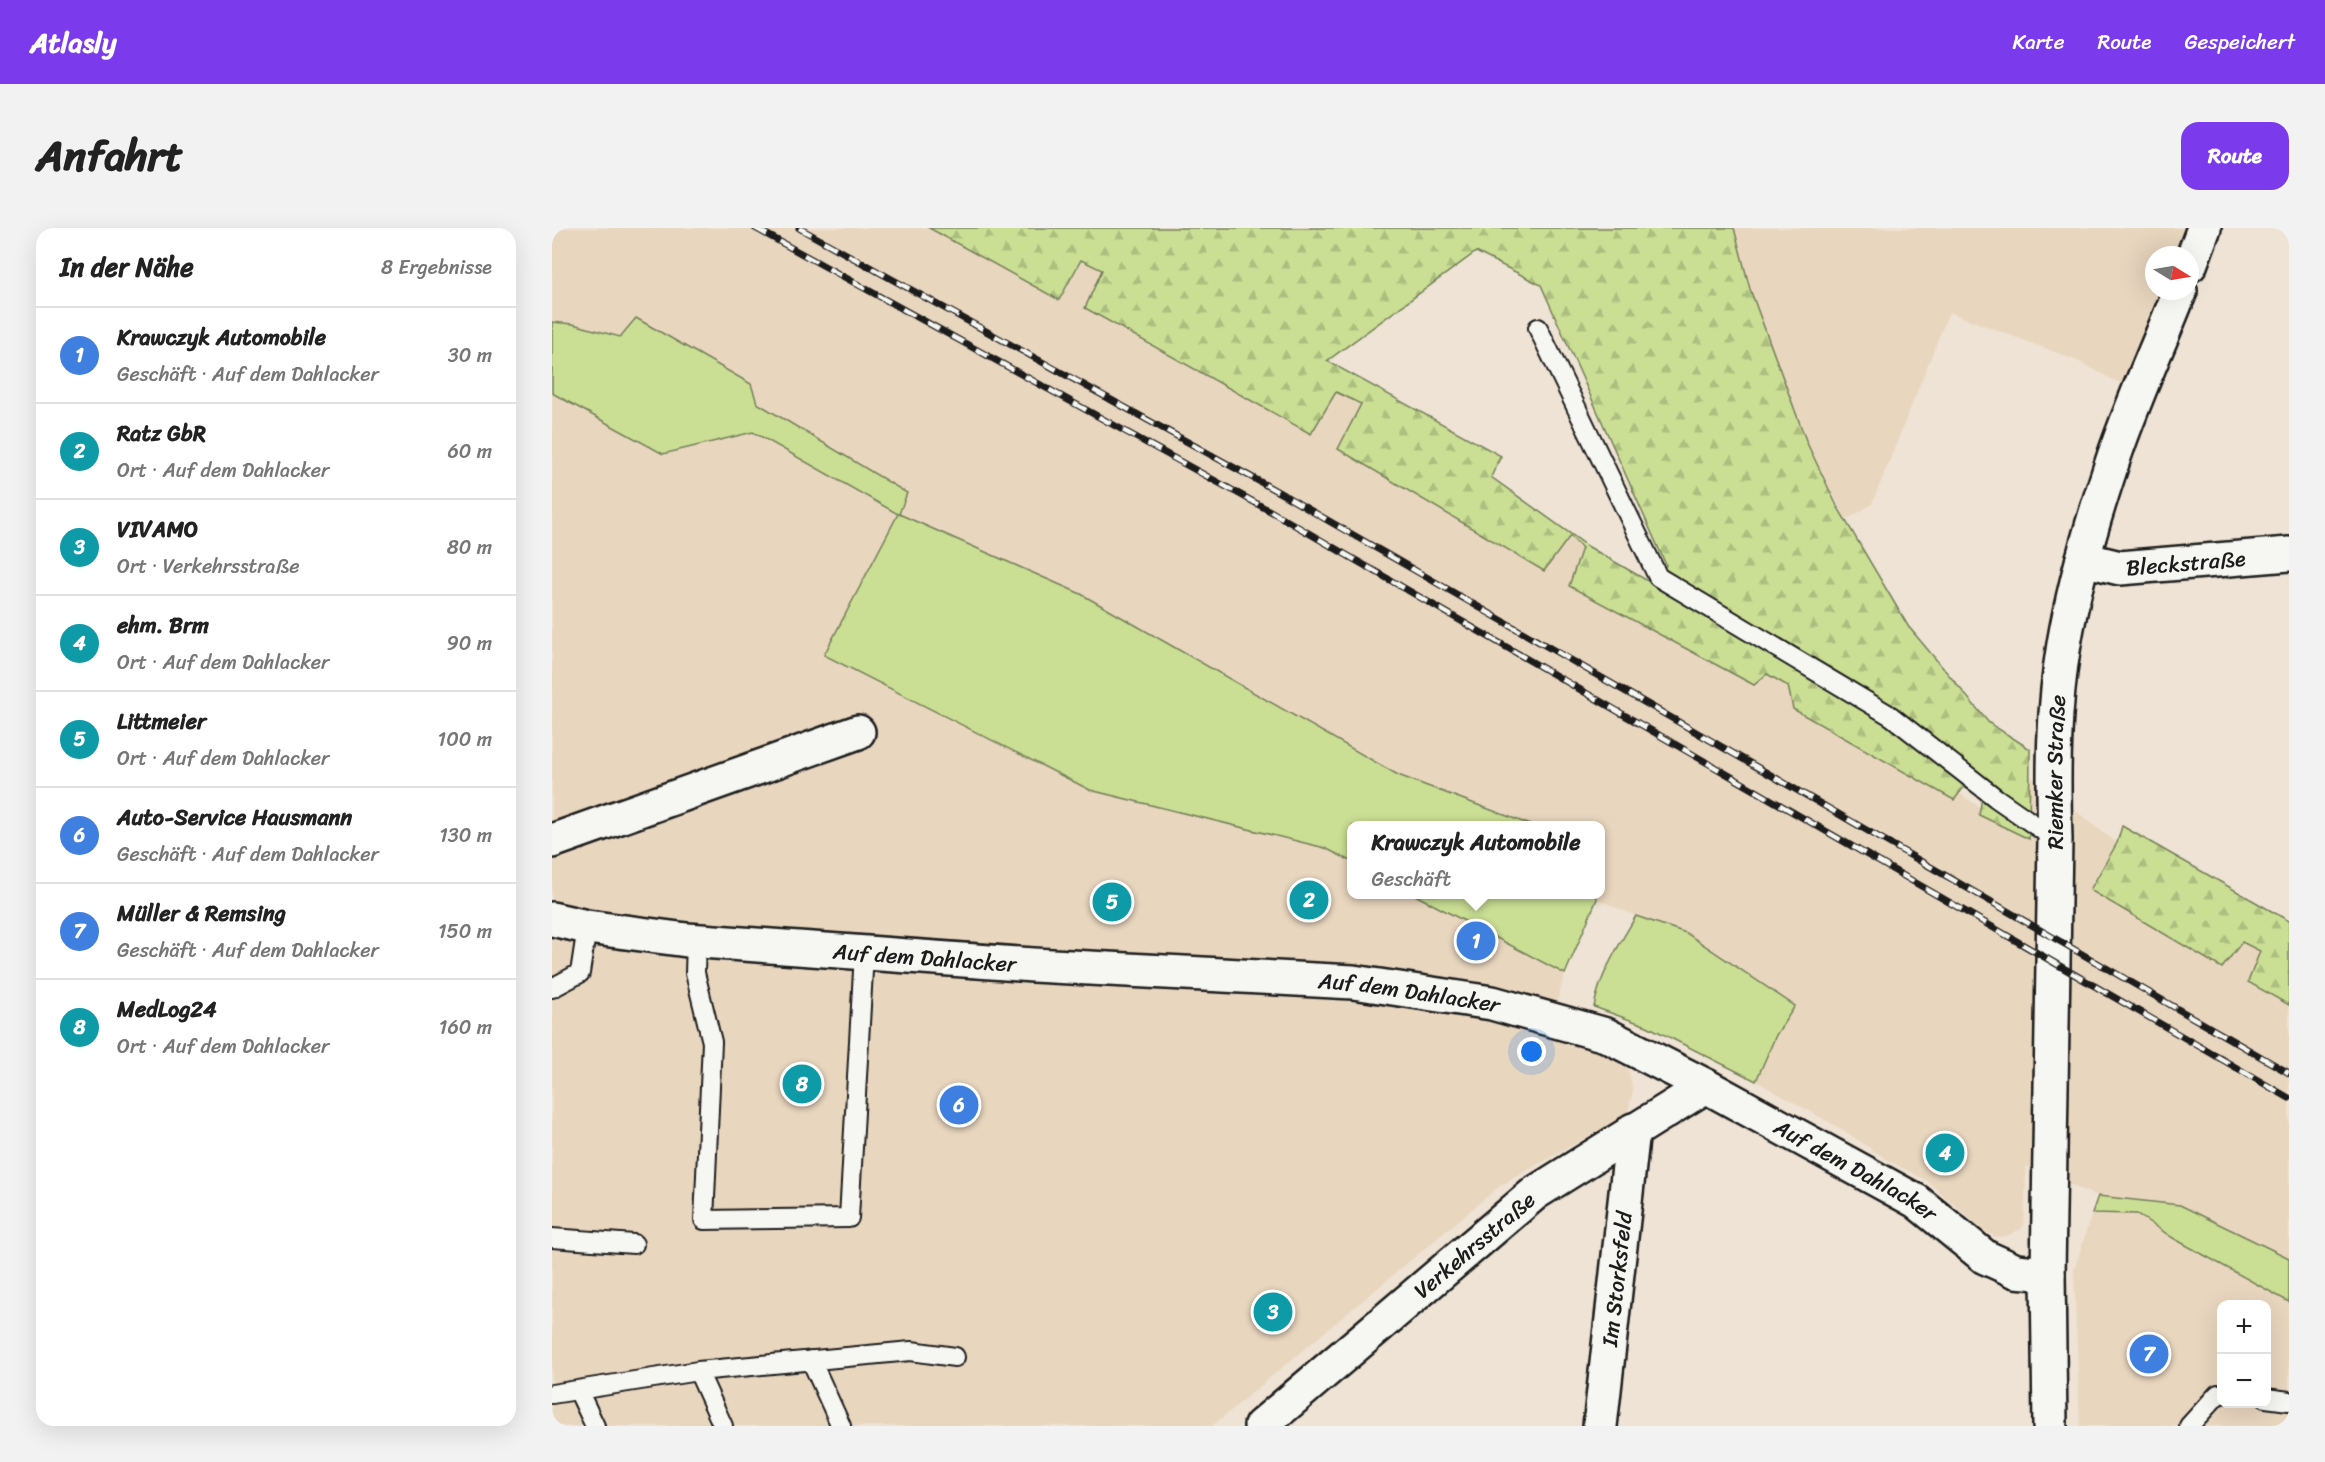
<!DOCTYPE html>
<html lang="de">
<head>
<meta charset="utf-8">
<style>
  :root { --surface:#fff; --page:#f2f2f2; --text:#222; --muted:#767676; --line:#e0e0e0; --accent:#7c3aed }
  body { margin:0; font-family:Sriracha,sans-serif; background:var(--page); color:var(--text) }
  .controls { position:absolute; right:18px; bottom:18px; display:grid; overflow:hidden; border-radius:12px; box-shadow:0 6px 24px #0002 }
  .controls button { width:54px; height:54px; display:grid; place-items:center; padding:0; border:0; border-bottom:2px solid var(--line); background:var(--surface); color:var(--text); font:30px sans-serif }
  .compass { position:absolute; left:1593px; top:18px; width:54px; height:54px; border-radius:50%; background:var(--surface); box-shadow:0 6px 24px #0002; rotate:101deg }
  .you { position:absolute; left:980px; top:824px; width:21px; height:21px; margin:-15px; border:4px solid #fff; border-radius:50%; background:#1a73e8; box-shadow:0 0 0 9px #1a73e833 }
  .badge { display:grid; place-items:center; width:39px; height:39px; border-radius:50%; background:var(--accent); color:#fff; font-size:20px; font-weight:700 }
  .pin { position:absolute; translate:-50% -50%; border:3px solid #fff; box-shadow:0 2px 6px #0006 }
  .popup { position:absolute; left:795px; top:593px; width:258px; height:78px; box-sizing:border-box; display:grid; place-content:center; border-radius:12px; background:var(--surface); filter:drop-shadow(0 2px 4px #0005); font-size:20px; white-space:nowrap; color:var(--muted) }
  .popup b { font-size:22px; color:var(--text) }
  .popup::after { content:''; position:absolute; left:50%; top:100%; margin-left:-12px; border:12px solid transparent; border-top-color:var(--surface) }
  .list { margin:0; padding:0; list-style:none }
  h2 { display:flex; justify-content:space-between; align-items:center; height:78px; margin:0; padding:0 24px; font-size:26px }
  h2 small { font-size:20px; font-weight:400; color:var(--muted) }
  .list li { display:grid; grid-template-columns:39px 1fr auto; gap:18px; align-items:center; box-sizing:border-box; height:96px; padding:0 24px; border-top:2px solid var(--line) }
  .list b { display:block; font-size:22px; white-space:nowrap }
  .list p { margin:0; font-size:20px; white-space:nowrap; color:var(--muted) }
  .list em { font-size:20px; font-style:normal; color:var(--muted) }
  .map { position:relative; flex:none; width:1737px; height:1198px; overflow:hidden; border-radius:18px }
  header { display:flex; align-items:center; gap:36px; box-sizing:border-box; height:84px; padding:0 30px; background:var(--accent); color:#fff }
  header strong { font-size:28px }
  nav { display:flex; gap:33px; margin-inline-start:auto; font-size:21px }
  .intro { display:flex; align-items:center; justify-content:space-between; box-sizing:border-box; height:144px; padding:0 36px }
  h1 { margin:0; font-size:42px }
  .button { padding:15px 27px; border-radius:18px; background:var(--accent); color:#fff; font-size:21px; font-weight:700 }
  main { display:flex; gap:36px; padding:0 36px }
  aside { flex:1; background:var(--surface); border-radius:18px; box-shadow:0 6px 24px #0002 }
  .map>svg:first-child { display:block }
  .built { fill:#e9d6bf; fill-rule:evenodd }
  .grass { fill:#cadf94; stroke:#737e58; stroke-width:1.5 }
  .forest { fill:url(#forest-firs); stroke:#737e58; stroke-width:1.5; fill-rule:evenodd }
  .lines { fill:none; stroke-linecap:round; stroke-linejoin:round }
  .lane-casing { stroke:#1c1c1c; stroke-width:22 }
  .street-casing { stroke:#1c1c1c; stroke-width:38 }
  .secondary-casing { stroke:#1c1c1c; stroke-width:38 }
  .lane { stroke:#f6f6f2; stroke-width:18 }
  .street { stroke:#f6f6f2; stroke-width:33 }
  .secondary { stroke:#f6f6f2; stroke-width:33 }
  .rail-casing { stroke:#1c1c1c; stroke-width:7 }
  .rail { stroke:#f6f6f2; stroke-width:4.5; stroke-dasharray:14; stroke-linecap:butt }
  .labels { text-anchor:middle; stroke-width:6; stroke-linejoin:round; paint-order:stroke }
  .street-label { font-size:22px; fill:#1c1c1c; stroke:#f6f6f2 }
</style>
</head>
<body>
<header>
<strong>Atlasly</strong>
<nav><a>Karte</a><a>Route</a><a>Gespeichert</a></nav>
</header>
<div class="intro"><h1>Anfahrt</h1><a class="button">Route</a></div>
<main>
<aside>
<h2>In der Nähe<small>8 Ergebnisse</small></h2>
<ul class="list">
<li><span class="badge" style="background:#3f7fe0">1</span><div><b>Krawczyk Automobile</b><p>Geschäft · Auf dem Dahlacker</p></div><em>30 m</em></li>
<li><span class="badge" style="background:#0f9aa8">2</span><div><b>Ratz GbR</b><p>Ort · Auf dem Dahlacker</p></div><em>60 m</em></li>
<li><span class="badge" style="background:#0f9aa8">3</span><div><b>VIVAMO</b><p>Ort · Verkehrsstraße</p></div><em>80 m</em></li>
<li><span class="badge" style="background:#0f9aa8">4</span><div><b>ehm. Brm</b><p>Ort · Auf dem Dahlacker</p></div><em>90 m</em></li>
<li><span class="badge" style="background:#0f9aa8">5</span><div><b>Littmeier</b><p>Ort · Auf dem Dahlacker</p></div><em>100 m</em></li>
<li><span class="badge" style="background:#3f7fe0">6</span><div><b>Auto-Service Hausmann</b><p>Geschäft · Auf dem Dahlacker</p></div><em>130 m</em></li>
<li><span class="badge" style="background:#3f7fe0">7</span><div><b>Müller &amp; Remsing</b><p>Geschäft · Auf dem Dahlacker</p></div><em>150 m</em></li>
<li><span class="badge" style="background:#0f9aa8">8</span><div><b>MedLog24</b><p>Ort · Auf dem Dahlacker</p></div><em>160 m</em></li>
</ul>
</aside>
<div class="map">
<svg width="1737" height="1198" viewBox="0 0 1737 1198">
  <defs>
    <pattern id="forest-firs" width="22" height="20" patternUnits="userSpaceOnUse" patternTransform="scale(1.5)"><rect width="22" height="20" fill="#cadf94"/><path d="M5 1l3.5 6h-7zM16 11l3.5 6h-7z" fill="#adbf7f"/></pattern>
  </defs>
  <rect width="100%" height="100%" fill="#eee3d4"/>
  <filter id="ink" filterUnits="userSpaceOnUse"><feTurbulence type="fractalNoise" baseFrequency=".0167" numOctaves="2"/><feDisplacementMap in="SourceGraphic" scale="12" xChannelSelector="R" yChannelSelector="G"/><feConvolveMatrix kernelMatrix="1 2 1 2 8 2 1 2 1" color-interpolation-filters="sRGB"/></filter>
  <g filter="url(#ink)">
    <!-- built -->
    <path class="built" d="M0 0H500L809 168 1476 611 1477 547 1565 615 1737 721V1198H1528L1522 1043 1545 968 1474 938 1472 997 1469 1001 1455 1008 1444 1009 1433 1004 1375 953 1337 933 1291 902 1204 853 1224 807 1242 778 1084 688 1045 671 1044 667 1048 666V598L979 597 846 547 529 366 538 562 773 620 799 633 800 666 863 667 1013 746 995 806 1056 827 1072 835 1077 844 1081 863 1076 883 1069 890 949 957 660 1198H0ZM1670 1076H1714V1176H1670Z
      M1182 0H1633L1622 27H1602V63H1608L1573 158 1524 132 1397 84 1320 276 1294 292 1255 215 1198 61Z"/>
    <!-- grass -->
    <path class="grass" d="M84 90 199 156 205 175 355 265 347 286 529 366 846 547 979 597 800 598 799 633 773 620 538 562 272 427 346 286 201 204 111 226 0 165V94L21 96 68 109Z
      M1044 666 1045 671 1013 746 863 667Z
      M1084 688 1134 705 1243 778 1224 807 1204 853 1095 798 1042 779C1048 746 1067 717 1084 688Z
      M1546 968 1628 977 1737 1030V1074L1621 1010 1585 986 1540 985Z"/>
    <!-- forest -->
    <path class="forest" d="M377 0H1182L1198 61 1255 215 1285 278 1356 398 1437 495 1478 521 1477 611 1427 587 1430 570 1412 559 1402 572 1241 481 1236 458 1215 446 1202 457 1017 358 1030 320 1018 308 992 343 786 221 809 176 784 164 759 206 533 80 550 42 529 32 507 72ZM924 24 989 57 1114 337 1101 356 1037 319 939 249 949 228 775 133Z
      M1570 598 1737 693V777L1696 754 1708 723 1690 714 1670 740 1538 662 1565 615Z"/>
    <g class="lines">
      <!-- lane casing -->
      <g class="lane-casing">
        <path id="lane" d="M986 100 1106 349 1339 488 1444 570 1503 611
          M144 712 143 745 160 814 152 992 297 990 312 725
          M0 760 28 745 35 699
          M0 1010 82 1016
          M259 1132 289 1198
          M146 1143 171 1198
          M26 1162 43 1198
          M0 1166 146 1143 359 1123 403 1129
          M1714 1170 1737 1173
          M1637 1198 1666 1166H1670"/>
      </g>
      <!-- street casing -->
      <g class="street-casing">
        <g id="street">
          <path id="s1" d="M1531 331 1568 340 1737 326"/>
          <path d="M0 613 306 504"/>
          <path id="s2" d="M0 691 35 699 135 712 481 737 801 754 940 775 1054 807 1154 858 1364 973 1433 1029 1464 1043 1496 1046"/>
          <path id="s3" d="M709 1198 983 965 1154 858"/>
          <path id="s4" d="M1048 1198 1081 902"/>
        </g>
      </g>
      <!-- secondary casing -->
      <g class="secondary-casing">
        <g id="secondary">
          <path d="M1638 37 1652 0"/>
          <path id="s5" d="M1498 1198 1496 1046 1503 611C1501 546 1501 481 1512 416 1522 357 1539 298 1558 241 1577 181 1605 122 1628 63"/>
        </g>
      </g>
      <!-- lane -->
      <use href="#lane" class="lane"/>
      <!-- street -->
      <use href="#street" class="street"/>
      <!-- secondary -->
      <use href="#secondary" class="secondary"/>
      <!-- rail casing -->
      <g class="rail-casing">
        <path id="rail" d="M203 0 720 284 1737 870
          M247 0 730 266 1737 845"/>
      </g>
      <!-- rail -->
      <use href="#rail" class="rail"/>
    </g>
  </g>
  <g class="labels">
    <!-- street labels -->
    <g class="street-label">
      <text dy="8" stroke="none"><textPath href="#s1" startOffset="104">Bleckstraße</textPath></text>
      <text dy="8" stroke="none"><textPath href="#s5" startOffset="654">Riemker Straße</textPath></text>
      <text dy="8" stroke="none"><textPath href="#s2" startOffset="375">Auf dem Dahlacker</textPath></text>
      <text dy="8" stroke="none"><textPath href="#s2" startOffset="861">Auf dem Dahlacker</textPath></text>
      <text dy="8" stroke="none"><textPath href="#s2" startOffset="1347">Auf dem Dahlacker</textPath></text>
      <text dy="8" stroke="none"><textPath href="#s3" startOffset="280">Verkehrsstraße</textPath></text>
      <text dy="8" stroke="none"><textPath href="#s4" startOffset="148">Im Storksfeld</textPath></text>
    </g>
  </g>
</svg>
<div class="controls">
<button>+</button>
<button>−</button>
</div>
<svg class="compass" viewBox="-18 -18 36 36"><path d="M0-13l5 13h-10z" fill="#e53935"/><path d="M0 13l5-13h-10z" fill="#767676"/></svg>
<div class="you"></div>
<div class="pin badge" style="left:924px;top:713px;background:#3f7fe0">1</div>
<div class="popup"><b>Krawczyk Automobile</b>Geschäft</div>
<div class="pin badge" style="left:757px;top:672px;background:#0f9aa8">2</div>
<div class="pin badge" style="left:721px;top:1084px;background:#0f9aa8">3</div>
<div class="pin badge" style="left:1393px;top:925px;background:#0f9aa8">4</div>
<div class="pin badge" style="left:560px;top:674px;background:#0f9aa8">5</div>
<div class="pin badge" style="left:407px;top:877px;background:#3f7fe0">6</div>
<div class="pin badge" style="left:1597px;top:1126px;background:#3f7fe0">7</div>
<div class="pin badge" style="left:250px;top:856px;background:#0f9aa8">8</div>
</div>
</main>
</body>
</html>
